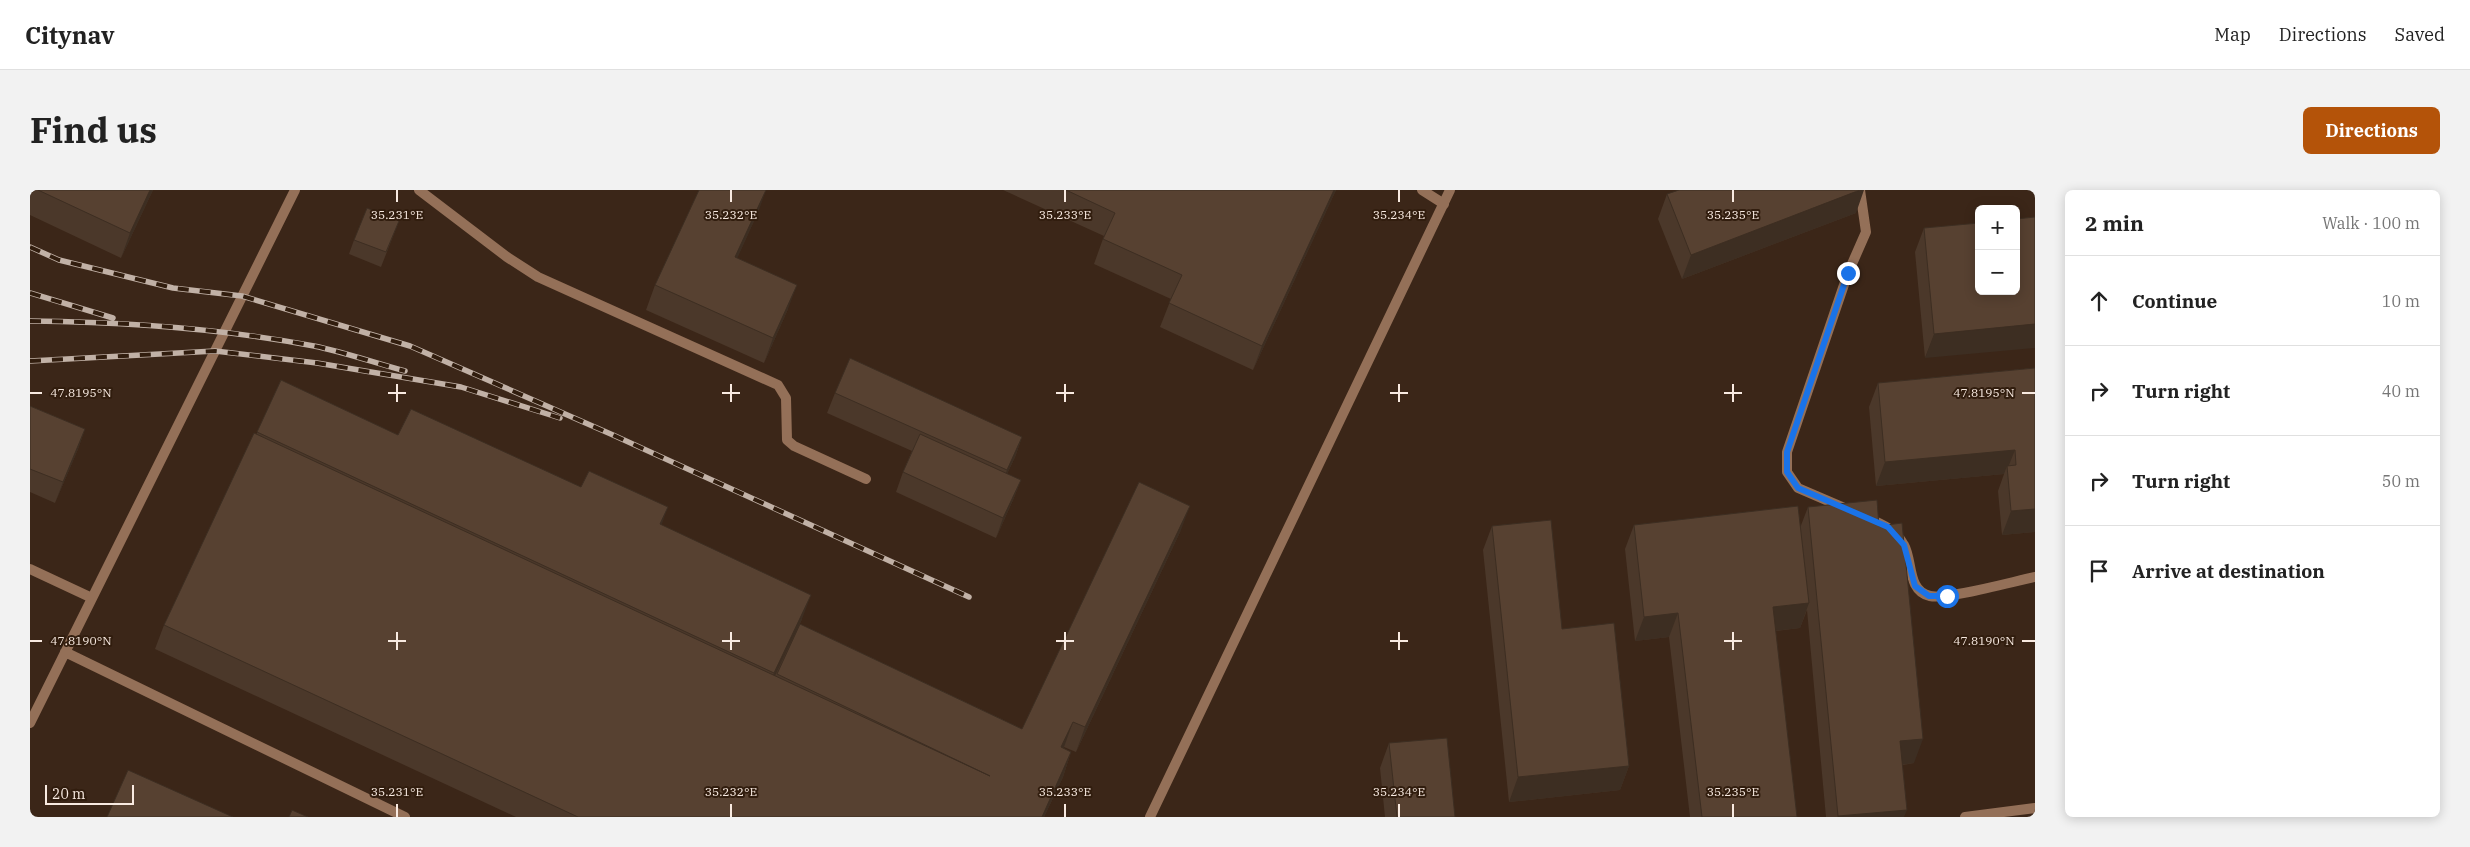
<!DOCTYPE html>
<html lang="en">
<head>
<meta charset="utf-8">
<style>
  :root { --surface:#fff; --page:#f2f2f2; --text:#222; --muted:#767676; --line:#e0e0e0; --accent:#b45309 }
  body { margin:0; font-family:"IBM Plex Serif",serif; background:var(--page); color:var(--text) }
  .controls { position:absolute; right:15px; top:15px; display:grid; overflow:hidden; border-radius:8px; box-shadow:0 2px 12px #0003 }
  .controls button { width:45px; height:45px; display:grid; place-items:center; padding:0; border:0; border-bottom:1px solid var(--line); background:var(--surface); color:var(--text); font:25px sans-serif }
  .scale { position:absolute; left:15px; bottom:12px; width:89px; box-sizing:border-box; padding-left:5px; border:2px solid #f8eae1; border-top:0; font-size:14px; line-height:18px; white-space:nowrap; color:#f8eae1; -webkit-text-stroke:4px #311d0e; paint-order:stroke }
  .stop { position:absolute; width:15px; height:15px; margin:-11px; border:4px solid #1a73e8; border-radius:50%; background:#fff }
  .stop.end { background:#1a73e8; border-color:#fff; box-shadow:0 1px 5px #0008 }
  .list { margin:0; padding:0; list-style:none }
  h2 { display:flex; justify-content:space-between; align-items:center; height:65px; margin:0; padding:0 20px; font-size:21px }
  h2 small { font-size:16px; font-weight:400; color:var(--muted) }
  .list li { display:grid; grid-template-columns:32px 1fr auto; gap:15px; align-items:center; box-sizing:border-box; height:90px; padding:0 20px; border-top:1px solid var(--line) }
  .list b { display:block; font-size:19px; white-space:nowrap }
  .list em { font-size:16px; font-style:normal; color:var(--muted) }
  .icon { flex:none; width:28px; height:28px; fill:none; stroke:currentColor; stroke-width:2; stroke-linecap:round; stroke-linejoin:round }
  .map { position:relative; flex:none; width:2005px; height:627px; overflow:hidden; border-radius:8px }
  header { display:flex; align-items:center; gap:30px; box-sizing:border-box; height:70px; padding:0 25px; background:var(--surface); border-bottom:1px solid var(--line) }
  header strong { font-size:24px }
  nav { display:flex; gap:28px; margin-inline-start:auto; font-size:18px }
  .intro { display:flex; align-items:center; justify-content:space-between; box-sizing:border-box; height:120px; padding:0 30px }
  h1 { margin:0; font-size:35px }
  .button { padding:12px 22px; border-radius:8px; background:var(--accent); color:#fff; font-size:18px; font-weight:700 }
  main { display:flex; gap:30px; padding:0 30px }
  aside { flex:1; background:var(--surface); border-radius:8px; box-shadow:0 2px 12px #0003 }
  .map>svg:first-child { display:block }
  .lines { fill:none; stroke-linecap:round; stroke-linejoin:round }
  .lane { stroke:#947058; stroke-width:10 }
  .street { stroke:#947058; stroke-width:10 }
  .rail-casing { stroke:#c1b1a6; stroke-width:5.5 }
  .rail { stroke:#311d0e; stroke-width:4; stroke-dasharray:11; stroke-linecap:butt }
  .wall { fill:#4b382a }
  .shaded-wall { fill:#3d2e22 }
  .building { fill:#574131; stroke:#3d2e22 }
  .route { stroke:#1a73e8; stroke-width:6 }
  .ticks { fill:none; stroke:#f8eae1; stroke-width:2 }
  .ticks-label { font-size:12px; text-anchor:middle; fill:#f8eae1; stroke:#311d0e; stroke-width:4; stroke-linejoin:round; paint-order:stroke }
</style>
</head>
<body>
<header>
<strong>Citynav</strong>
<nav><a>Map</a><a>Directions</a><a>Saved</a></nav>
</header>
<div class="intro"><h1>Find us</h1><a class="button">Directions</a></div>
<main>
<div class="map">
<svg width="2005" height="627" viewBox="0 0 2005 627">
  <rect width="100%" height="100%" fill="#3b2618"/>
  <g class="lines">
    <!-- lane -->
    <path class="lane" d="M389 0 477 67 508 87 748 195 756 208 757 250 764 256 836 289
      M1392 0 1414 14
      M1817 319 1768 298 1757 282V262L1818 83 1836 42 1830 0
      M1838 328C1852 334 1866 340 1874 355 1883 371 1877 401 1900 406 1917 410 1985 391 2005 387
      M0 379 62 408
      M35 462 375 627
      M0 533 265 0
      M1935 627 2005 618"/>
    <!-- street -->
    <path class="street" d="M1120 627 1420 0"/>
    <!-- rail casing -->
    <g class="rail-casing">
      <path id="rail" d="M0 57 29 70 143 98 212 106 380 156 583 245 939 407
        M0 103 83 128
        M0 131C96 132 190 138 284 156 314 162 345 173 375 181
        M0 171 185 161 287 173 431 197 530 228"/>
    </g>
    <!-- rail -->
    <use href="#rail" class="rail"/>
  </g>
  <!-- wall -->
  <path class="wall" d="M0 0H123L91 68 0 25Z
    M973 0H1306L1223 180 1130 137 1141 109 1064 74 1074 46Z
    M1637 4 1826 23 1652 89 1628 29Z
    M729 20 707 68 758 119 734 173 616 120 625 95Z
    M369 31 351 77 319 64 324 50Z
    M1949 33 1895 168 1885 62 1894 38Z
    M2005 178V342L1972 345 1968 301 1974 284 1846 296 1839 217 1848 193Z
    M251 190 368 245 631 335 772 429 746 486 770 434 992 539 1151 340 1046 562 1034 557 1033 558 1041 562 1033 587 1014 627H486L125 459 134 435 226 245Z
    M805 203 992 247 985 267 977 284 991 290 983 310 966 348 866 302 873 282 882 261 797 223Z
    M0 216 55 239 48 259 25 313 0 302Z
    M1778 317 1849 336 1884 573 1873 575 1874 627H1796L1777 420 1770 438 1745 441 1767 627H1660L1639 447 1605 451 1595 359 1604 335 1770 338Z
    M1462 336 1532 439 1599 576 1590 600 1479 612 1453 360Z
    M1359 553 1425 627H1355L1350 578Z"/>
  <!-- shaded-wall -->
  <path class="shaded-wall" d="M120 0H123L91 68 100 43Z
    M736 0 729 20 697 91 705 67Z
    M1304 0H1306L1223 180 1232 156Z
    M1830 0H1834L1826 23 1652 89 1661 65Z
    M767 95 758 119 734 173 743 148Z
    M2005 134V158L1895 168 1904 144Z
    M55 239 48 259 25 313 33 292Z
    M992 247 985 267 969 301 977 280Z
    M1985 260 1977 280V276L1974 284 1846 296 1855 272Z
    M991 290 983 310 966 348 973 328Z
    M1160 316 1151 340 1046 562 1055 537Z
    M638 317 629 342 630 334Z
    M2005 319V342L1972 345 1981 321Z
    M781 405 772 429 735 507 744 483Z
    M1779 413 1770 438 1734 442 1743 417Z
    M1648 423 1639 447 1605 451 1614 427Z
    M1043 532 1034 557 1022 582 1031 557Z
    M1893 549 1884 573 1862 576 1870 551Z
    M1041 562 1033 587 1014 627H1012Z
    M1599 576 1590 600 1479 612 1488 587Z
    M1877 620 1874 627H1807L1808 626Z"/>
  <!-- building -->
  <path class="building" d="M8 0H120L100 43Z
    M669 0H736L705 67 767 95 743 148 625 95Z
    M1036 0H1304L1232 156 1139 113 1152 85 1073 49 1085 23Z
    M1649 0H1830L1661 65 1637 4Z
    M337 18 369 31 356 62 324 50Z
    M2005 27V134L1904 144 1894 38 1949 33V101H1986V29Z
    M820 168 992 247 977 280 805 203Z
    M2005 178V319L1981 321 1977 276 1986 275 1985 260 1855 272 1848 193Z
    M251 190 368 245 381 219 551 297 559 281 638 317 630 334 781 405 744 483 227 242Z
    M0 216 55 239 33 292 0 279Z
    M224 243 960 586 747 484 770 434 992 539 1109 292 1160 316 1055 537 1043 532 1031 557 1041 562 1012 627H548L134 435Z
    M890 244 991 290 973 328 873 282Z
    M1847 310 1849 336 1872 333 1893 549 1870 551 1877 620 1808 626 1778 317Z
    M1768 316 1779 413 1743 417 1767 627H1672L1648 423 1614 427 1604 335Z
    M1521 330 1532 439 1584 433 1599 576 1488 587 1462 336Z
    M1417 548 1425 627H1367L1359 553Z
    M98 580 203 627H77Z
    M262 620 278 627H259Z"/>
  <g class="lines">
    <!-- route -->
    <path class="route" d="M1818 83 1757 262V282L1768 298 1858 337 1874 355 1885 396 1899 406H1917"/>
  </g>
  <!-- ticks -->
  <path class="ticks" d="M367 0V12M701 0V12M1035 0V12M1369 0V12M1703 0V12M367 194V212M701 194V212M1035 194V212M1369 194V212M1703 194V212M0 203H12M358 203H376M692 203H710M1026 203H1044M1360 203H1378M1694 203H1712M1992 203H2005M367 442V460M701 442V460M1035 442V460M1369 442V460M1703 442V460M0 451H12M358 451H376M692 451H710M1026 451H1044M1360 451H1378M1694 451H1712M1992 451H2005M367 614V627M701 614V627M1035 614V627M1369 614V627M1703 614V627"/>
  <g class="ticks-label">
    <text x="367" y="29">35.231°E</text>
    <text x="701" y="29">35.232°E</text>
    <text x="1035" y="29">35.233°E</text>
    <text x="1369" y="29">35.234°E</text>
    <text x="1703" y="29">35.235°E</text>
    <text x="51" y="207">47.8195°N</text>
    <text x="1954" y="207">47.8195°N</text>
    <text x="51" y="455">47.8190°N</text>
    <text x="1954" y="455">47.8190°N</text>
    <text x="367" y="606">35.231°E</text>
    <text x="701" y="606">35.232°E</text>
    <text x="1035" y="606">35.233°E</text>
    <text x="1369" y="606">35.234°E</text>
    <text x="1703" y="606">35.235°E</text>
  </g>
</svg>
<div class="controls">
<button>+</button>
<button>−</button>
</div>
<div class="scale">20 m</div>
<div class="stop" style="left:1917px;top:406px"></div>
<div class="stop end" style="left:1818px;top:83px"></div>
</div>
<aside>
<h2>2 min<small>Walk · 100 m</small></h2>
<ul class="list">
<li><svg class="icon" aria-label="ahead" viewBox="0 0 24 24"><path d="M12 20V5M6 11l6-6 6 6"/></svg><div><b>Continue</b></div><em>10 m</em></li>
<li><svg class="icon" aria-label="right" viewBox="0 0 24 24"><path d="M7 20v-9h11M14 6l5 5-5 5"/></svg><div><b>Turn right</b></div><em>40 m</em></li>
<li><svg class="icon" aria-label="right" viewBox="0 0 24 24"><path d="M7 20v-9h11M14 6l5 5-5 5"/></svg><div><b>Turn right</b></div><em>50 m</em></li>
<li><svg class="icon" aria-label="arrive" viewBox="0 0 24 24"><path d="M6 21V4h12l-3 4 3 4H6"/></svg><div><b>Arrive at destination</b></div></li>
</ul>
</aside>
</main>
</body>
</html>
